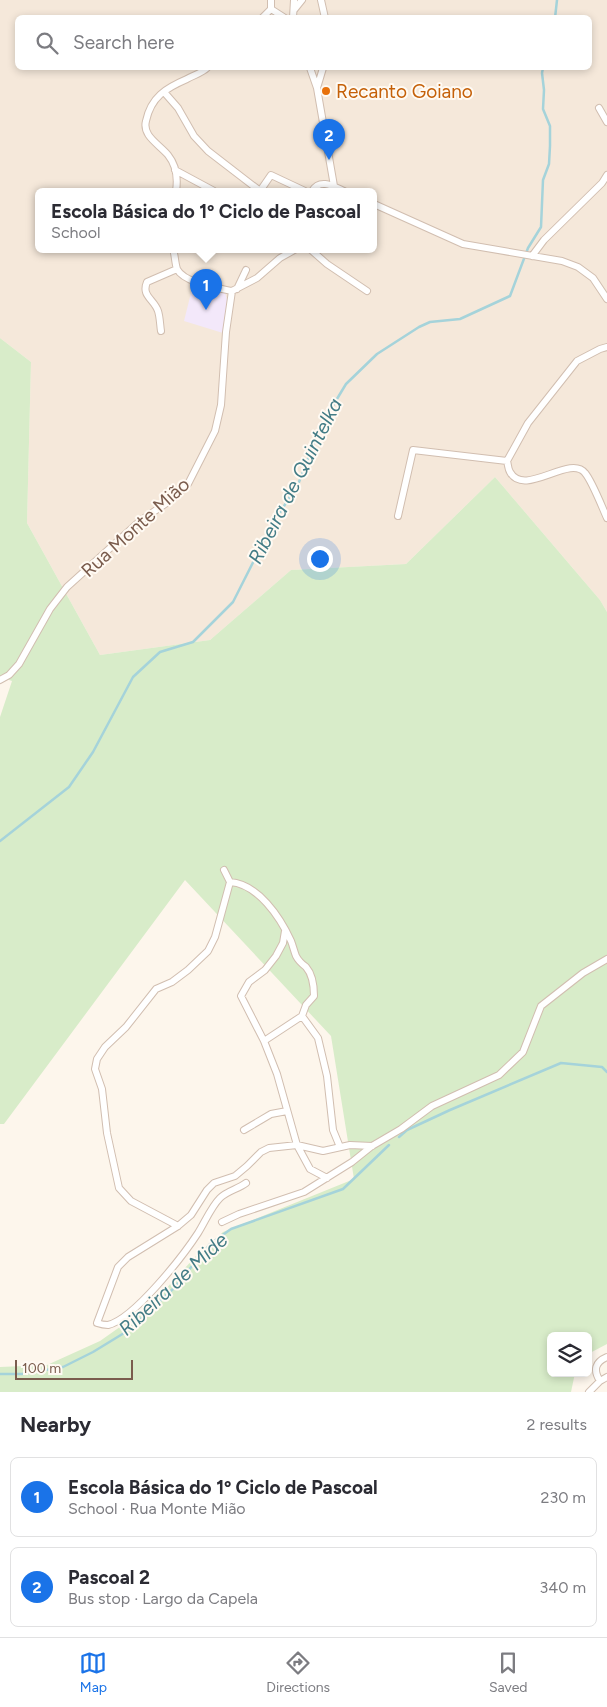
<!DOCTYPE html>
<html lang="en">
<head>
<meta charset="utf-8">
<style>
  :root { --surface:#fff; --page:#f2f2f3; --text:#2b2b33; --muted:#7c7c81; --line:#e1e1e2; --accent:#1a73e8 }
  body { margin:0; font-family:Figtree,sans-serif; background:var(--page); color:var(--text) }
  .controls { position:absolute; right:15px; bottom:15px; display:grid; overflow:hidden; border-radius:8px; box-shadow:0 2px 8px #0003 }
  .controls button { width:45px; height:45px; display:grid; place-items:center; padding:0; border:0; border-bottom:1px solid var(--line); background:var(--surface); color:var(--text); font:25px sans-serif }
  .scale { position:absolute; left:15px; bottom:12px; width:118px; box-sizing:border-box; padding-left:5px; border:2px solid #7a5c4d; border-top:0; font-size:14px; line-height:18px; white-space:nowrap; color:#7a5c4d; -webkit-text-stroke:4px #fffaf3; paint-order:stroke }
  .you { position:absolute; left:319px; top:558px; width:18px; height:18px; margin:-12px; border:4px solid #fff; border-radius:50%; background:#1a73e8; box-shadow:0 0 0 8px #1a73e833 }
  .badge { display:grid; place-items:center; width:32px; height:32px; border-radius:50%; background:var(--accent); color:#fff; font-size:16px; font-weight:700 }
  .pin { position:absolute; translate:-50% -41px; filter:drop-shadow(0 1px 2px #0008) }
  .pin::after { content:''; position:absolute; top:26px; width:18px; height:15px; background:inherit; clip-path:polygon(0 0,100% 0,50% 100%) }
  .popup { position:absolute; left:35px; top:188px; width:342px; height:65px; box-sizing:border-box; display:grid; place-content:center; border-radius:8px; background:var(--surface); filter:drop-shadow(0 1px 4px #0005); font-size:16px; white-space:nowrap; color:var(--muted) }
  .popup b { font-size:19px; color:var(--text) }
  .popup::after { content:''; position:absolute; left:50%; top:100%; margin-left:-10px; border:10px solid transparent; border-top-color:var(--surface) }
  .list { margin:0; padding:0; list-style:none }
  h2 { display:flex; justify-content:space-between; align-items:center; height:65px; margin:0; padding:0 20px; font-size:21px }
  h2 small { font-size:16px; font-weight:400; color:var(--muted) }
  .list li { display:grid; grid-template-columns:32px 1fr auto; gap:15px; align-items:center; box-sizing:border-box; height:80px; margin:0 10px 10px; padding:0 10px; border:1px solid var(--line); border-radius:8px }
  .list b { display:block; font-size:19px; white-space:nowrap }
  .list p { margin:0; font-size:16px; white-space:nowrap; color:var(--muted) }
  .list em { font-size:16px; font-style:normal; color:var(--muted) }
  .icon { flex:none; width:28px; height:28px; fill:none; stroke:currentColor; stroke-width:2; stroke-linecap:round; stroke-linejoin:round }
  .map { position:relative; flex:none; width:607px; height:1392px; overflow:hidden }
  .search { position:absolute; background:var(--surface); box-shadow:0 2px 8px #0003; left:15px; right:15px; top:15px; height:55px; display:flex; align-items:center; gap:12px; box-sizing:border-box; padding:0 18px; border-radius:8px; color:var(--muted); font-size:19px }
  .sheet { height:245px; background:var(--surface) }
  nav { display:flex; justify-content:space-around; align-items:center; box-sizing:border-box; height:70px; border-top:1px solid var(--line); background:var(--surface); font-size:14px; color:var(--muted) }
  nav a { display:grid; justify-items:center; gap:2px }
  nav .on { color:var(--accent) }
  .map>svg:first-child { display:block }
  .residential { fill:#f5e8da; fill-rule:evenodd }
  .education { fill:#f3e8fa }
  .green { fill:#d8ecc9 }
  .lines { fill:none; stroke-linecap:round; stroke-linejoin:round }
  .stream { stroke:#a5d3da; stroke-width:2.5 }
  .street-casing { stroke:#d1beb0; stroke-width:8 }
  .street { stroke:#fff; stroke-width:6 }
  .food-dot { fill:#e8710a; stroke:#fffaf3; stroke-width:2 }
  .labels { text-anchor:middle; stroke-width:4; stroke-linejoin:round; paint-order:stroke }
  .food-label { font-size:19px; fill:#c56008; stroke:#fffaf3; text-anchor:start }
  .street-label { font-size:19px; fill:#7a5c4d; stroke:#fffaf3 }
  .water-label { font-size:20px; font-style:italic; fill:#437c86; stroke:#fffaf3 }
</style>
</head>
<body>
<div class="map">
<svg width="607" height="1392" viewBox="0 0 607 1392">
  <rect width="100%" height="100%" fill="#fdf6ec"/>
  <!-- residential -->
  <path class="residential" d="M0 0H607V612L600 600 495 477 406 564 291 570 210 640 100 655 27 523 31 362 0 338ZM18 18H590V68H18ZM39 191H374V249H39Z"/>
  <!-- education -->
  <path class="education" d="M193 285 225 293 227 300 223 333 184 321Z"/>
  <!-- green -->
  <path class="green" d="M0 338 31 362 27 523 100 655 210 640 291 570 406 564 495 477 600 600 607 612V1344L588 1354V1336H551V1373H575L571 1392H0V1367L47 1365 100 1341 151 1305 196 1256 223 1232 354 1179 331 1036 185 880 4 1124H0V717L12 681 0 677Z"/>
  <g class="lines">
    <!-- stream -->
    <path class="stream" d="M555 18 557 0
      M0 841 69 787 93 752 133 677 160 652 193 642 233 602 271 527 299 482 320 427 346 384 377 354 419 327 430 322 460 319 510 296 528 248 541 227 543 180 549 164 550 146V126L543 109 544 90 542 73 543 68
      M399 1137 407 1130 450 1110 561 1063 602 1067 607 1072
      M0 1374H22L63 1367 93 1352 129 1330 174 1288 210 1244 231 1229 343 1189 389 1145"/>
    <!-- street casing -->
    <g class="street-casing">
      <path id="street" d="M271 0V9L285 18
        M321 0 325 18
        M294 10 302 0
        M262 18 271 9
        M293 18 294 0
        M310 68 317 88 334 186 332 191
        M317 88 323 68
        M164 92 178 108 194 136 208 151 260 191
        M599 108 607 122
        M175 170 214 191
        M176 191C178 178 176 165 168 155 159 144 142 136 146 121 151 97 166 88 187 79 194 75 202 73 207 68
        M260 191 271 175 305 191
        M312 191C320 178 333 186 344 191
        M374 204 463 244 562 261 578 267 593 278 607 299
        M173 249C175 255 175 263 177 269 184 283 218 288 232 291
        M310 249 327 264 367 291
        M532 256 544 240 602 183 607 175
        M237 289 246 270
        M232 291 257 278 280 258 296 249
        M161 331C160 325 160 317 158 311 154 299 141 296 147 282L177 269
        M507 461C508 464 508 469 510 472 524 498 570 454 585 473 592 481 602 507 607 518
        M398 516 413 450 507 461 528 423 577 361 600 349 607 347
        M0 680 9 675 19 664 50 609 67 587 140 521 171 500 188 484 215 431 221 405 226 332 232 291
        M224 870 230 882C258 884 280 917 291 941 293 946 294 951 296 956 298 960 302 964 306 967 313 975 314 986 314 996L306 1005 302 1016 264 1041 277 1074 297 1145 310 1169 327 1178
        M302 1016 318 1038 327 1076 333 1130 340 1147
        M264 1041 241 996 249 982 265 970 276 956 283 943 285 931
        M244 1130 271 1114 287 1111
        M246 1183C238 1189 227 1191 220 1198 211 1207 205 1222 198 1233 183 1256 134 1319 108 1325 104 1325 100 1324 97 1323L118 1267 128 1257 178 1226 191 1215 207 1190 214 1183 235 1176 247 1166 261 1152 269 1148 297 1145 323 1151 350 1145 372 1146
        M222 1222 239 1214 304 1192 352 1162 372 1146 401 1129 432 1106 499 1075 523 1052 541 1006 583 973 607 959
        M178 1226 131 1201 119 1188 107 1133 102 1089 95 1069 97 1059 105 1047 126 1027 156 989 172 982 188 970 208 951 215 937 230 882
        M600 1381C593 1370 595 1362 607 1357
        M589 1392 600 1381 607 1377"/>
    </g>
    <!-- street -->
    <use href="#street" class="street"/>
  </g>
  <!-- markers -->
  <circle class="food-dot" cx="326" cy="91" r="5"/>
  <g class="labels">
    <!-- food labels -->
    <g class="food-label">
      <text x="336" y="98">Recanto Goiano</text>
    </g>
    <!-- street labels -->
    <g class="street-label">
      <text transform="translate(135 527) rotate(-42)" y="7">Rua Monte Mião</text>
    </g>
    <!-- water labels -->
    <g class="water-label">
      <text transform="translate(295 481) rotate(-63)" y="7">Ribeira de Quintelka</text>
      <text transform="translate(173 1284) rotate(-43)" y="7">Ribeira de Mide</text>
    </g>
  </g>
</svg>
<div class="controls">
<button><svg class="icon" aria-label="layers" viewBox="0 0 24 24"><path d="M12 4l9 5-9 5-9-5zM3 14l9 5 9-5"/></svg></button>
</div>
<div class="scale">100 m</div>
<div class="you"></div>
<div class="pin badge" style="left:206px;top:310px">1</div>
<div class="popup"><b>Escola Básica do 1º Ciclo de Pascoal</b>School</div>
<div class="pin badge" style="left:329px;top:160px">2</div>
<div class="search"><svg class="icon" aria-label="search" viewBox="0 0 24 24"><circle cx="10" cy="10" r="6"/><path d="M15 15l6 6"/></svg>Search here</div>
</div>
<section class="sheet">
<h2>Nearby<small>2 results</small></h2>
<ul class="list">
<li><span class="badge">1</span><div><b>Escola Básica do 1º Ciclo de Pascoal</b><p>School · Rua Monte Mião</p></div><em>230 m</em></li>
<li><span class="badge">2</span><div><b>Pascoal 2</b><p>Bus stop · Largo da Capela</p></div><em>340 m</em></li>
</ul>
</section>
<nav>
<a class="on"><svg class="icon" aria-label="map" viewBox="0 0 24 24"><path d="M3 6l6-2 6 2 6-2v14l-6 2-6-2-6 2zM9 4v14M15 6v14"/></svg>Map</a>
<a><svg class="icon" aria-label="directions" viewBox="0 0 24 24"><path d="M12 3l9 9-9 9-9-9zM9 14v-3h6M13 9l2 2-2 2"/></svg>Directions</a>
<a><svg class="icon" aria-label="saved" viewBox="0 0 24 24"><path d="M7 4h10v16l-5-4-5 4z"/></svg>Saved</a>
</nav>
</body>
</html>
